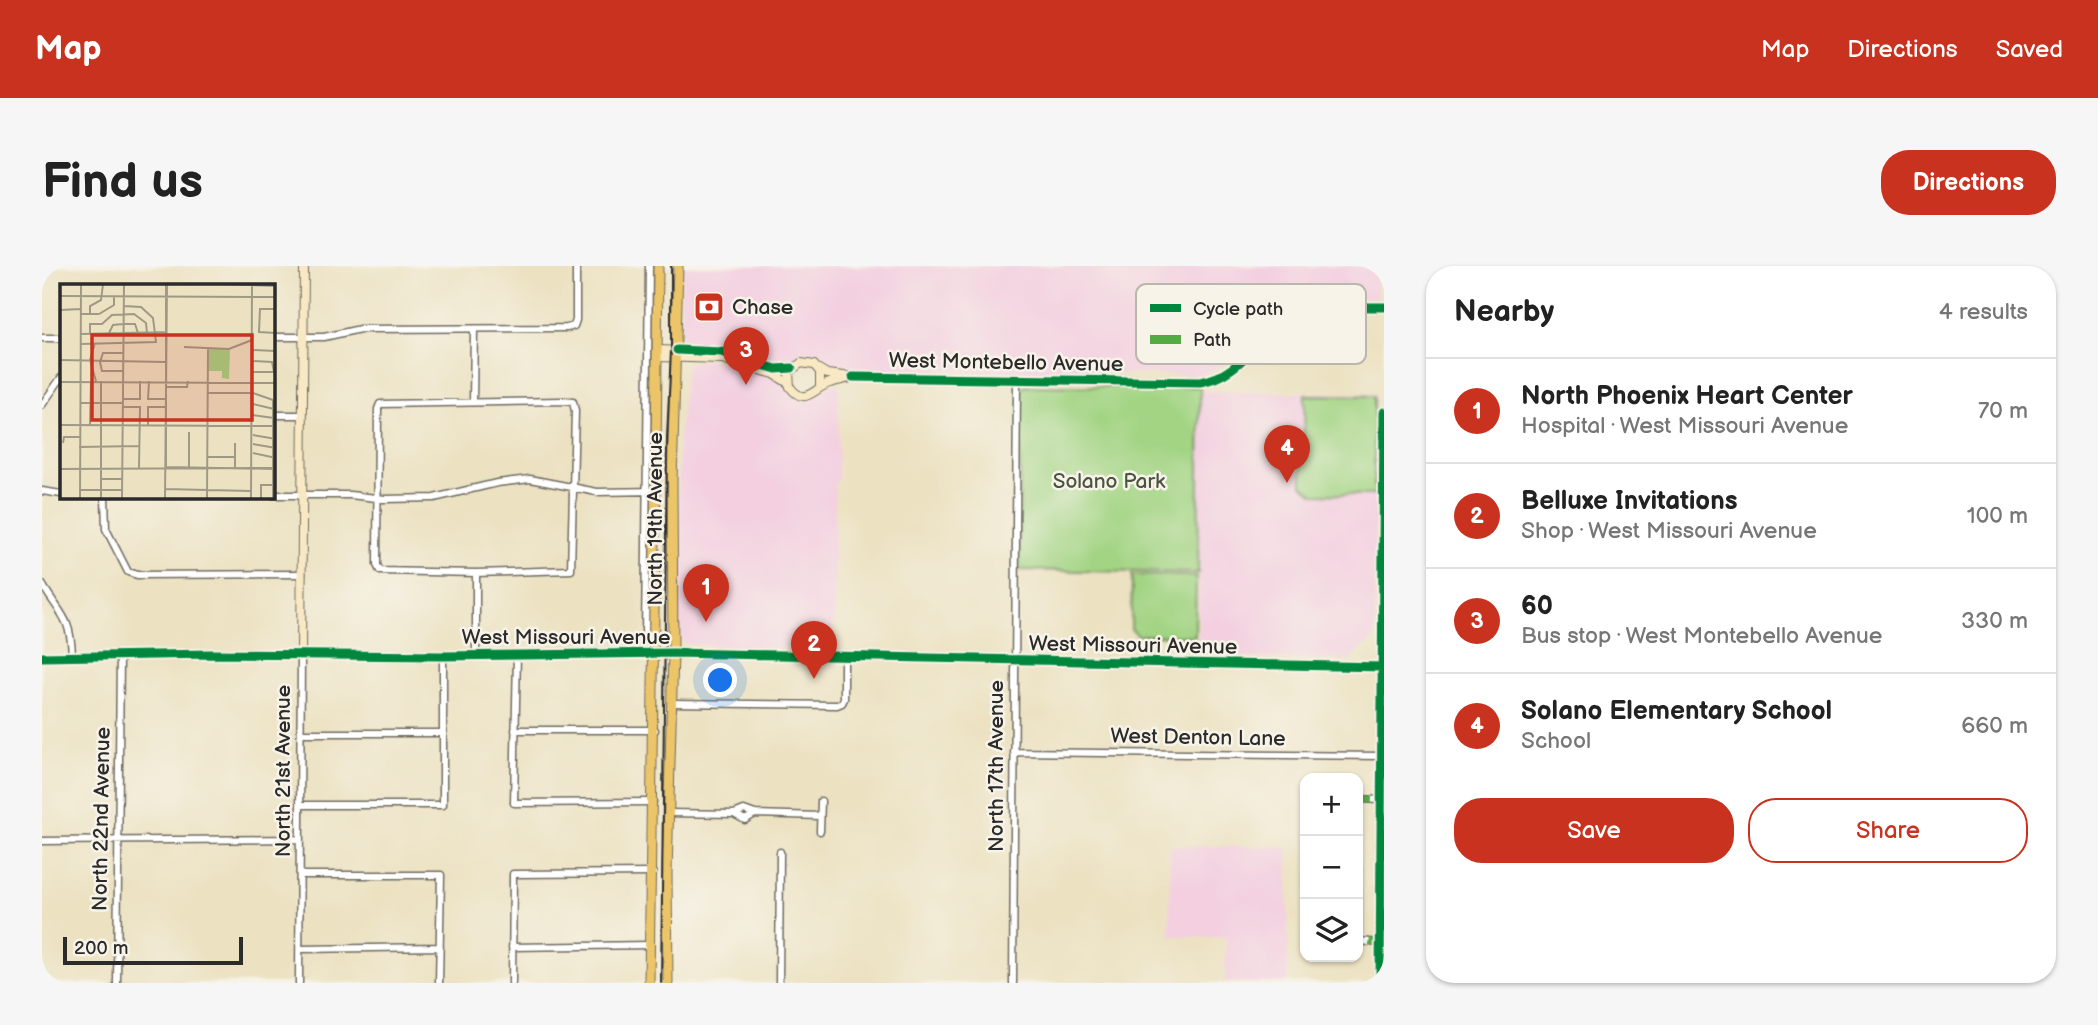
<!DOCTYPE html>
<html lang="en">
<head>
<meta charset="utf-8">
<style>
  :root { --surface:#fff; --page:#f6f6f6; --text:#222; --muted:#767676; --line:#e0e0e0; --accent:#c8321e }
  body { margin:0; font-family:"Balsamiq Sans",sans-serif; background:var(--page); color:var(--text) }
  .controls { position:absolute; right:21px; bottom:21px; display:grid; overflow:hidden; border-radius:14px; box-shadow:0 2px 5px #0004 }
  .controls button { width:63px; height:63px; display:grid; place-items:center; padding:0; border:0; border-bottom:2px solid var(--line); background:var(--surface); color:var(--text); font:35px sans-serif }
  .scale { position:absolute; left:21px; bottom:18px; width:180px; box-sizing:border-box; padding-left:7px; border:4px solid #2b2b2b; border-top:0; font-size:19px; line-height:24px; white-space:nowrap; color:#2b2b2b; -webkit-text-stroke:5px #f7f3e8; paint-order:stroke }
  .you { position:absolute; left:679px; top:415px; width:24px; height:24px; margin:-18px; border:5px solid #fff; border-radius:50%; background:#1a73e8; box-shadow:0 0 0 10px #1a73e833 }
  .badge { display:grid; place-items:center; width:46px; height:46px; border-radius:50%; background:var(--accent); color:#fff; font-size:23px; font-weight:700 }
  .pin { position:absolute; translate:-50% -58px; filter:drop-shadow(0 2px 4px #0008) }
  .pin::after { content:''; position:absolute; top:37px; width:24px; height:21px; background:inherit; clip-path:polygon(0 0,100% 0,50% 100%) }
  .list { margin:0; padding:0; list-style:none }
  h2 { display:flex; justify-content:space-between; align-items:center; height:91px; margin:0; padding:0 28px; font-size:30px }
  h2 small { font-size:23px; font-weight:400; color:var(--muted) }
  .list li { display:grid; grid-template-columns:46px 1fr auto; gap:21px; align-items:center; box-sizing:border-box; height:105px; padding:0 28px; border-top:2px solid var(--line) }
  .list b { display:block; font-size:26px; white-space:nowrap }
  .list p { margin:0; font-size:23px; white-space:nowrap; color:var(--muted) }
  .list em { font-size:23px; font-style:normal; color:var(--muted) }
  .actions { display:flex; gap:14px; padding:21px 28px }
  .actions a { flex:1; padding:16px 0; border:2px solid var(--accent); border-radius:28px; text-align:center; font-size:24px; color:var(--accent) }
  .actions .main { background:var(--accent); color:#fff }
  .icon { flex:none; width:38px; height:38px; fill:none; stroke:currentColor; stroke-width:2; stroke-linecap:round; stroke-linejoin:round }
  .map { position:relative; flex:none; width:1342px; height:717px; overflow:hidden; border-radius:28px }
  header { display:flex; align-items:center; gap:42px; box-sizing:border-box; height:98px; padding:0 35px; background:var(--accent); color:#fff }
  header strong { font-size:33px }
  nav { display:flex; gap:38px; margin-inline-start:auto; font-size:24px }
  .intro { display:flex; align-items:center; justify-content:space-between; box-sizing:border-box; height:168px; padding:0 42px }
  h1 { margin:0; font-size:49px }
  .button { padding:18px 32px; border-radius:28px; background:var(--accent); color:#fff; font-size:24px; font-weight:700 }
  main { display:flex; gap:42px; padding:0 42px }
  aside { flex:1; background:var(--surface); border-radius:28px; box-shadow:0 2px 5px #0004 }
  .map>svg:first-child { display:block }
  .built { fill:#f3cfe0 }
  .green { fill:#a2d483; stroke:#668057; stroke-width:2 }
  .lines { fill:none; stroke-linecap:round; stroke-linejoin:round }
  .street-casing { stroke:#6f6b60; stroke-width:9 }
  .secondary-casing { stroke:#6f6b60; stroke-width:10 }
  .primary-casing { stroke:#6f6b60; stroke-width:11 }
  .street { stroke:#fff; stroke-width:6 }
  .secondary { stroke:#f8e8c3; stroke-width:8 }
  .primary { stroke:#edc569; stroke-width:9 }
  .tram { stroke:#2b2b2b; stroke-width:2 }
  .quiet { stroke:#54ab44; stroke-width:7; stroke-dasharray:14 7; stroke-linecap:butt }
  .cycleway-casing { stroke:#f7f3e8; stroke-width:13 }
  .cycleway { stroke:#00873e; stroke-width:9 }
  .labels { text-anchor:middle; stroke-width:5; stroke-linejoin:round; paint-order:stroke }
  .poi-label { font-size:21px; fill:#2b2b2b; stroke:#f7f3e8; text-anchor:start }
  .street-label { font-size:21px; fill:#2b2b2b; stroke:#f7f3e8 }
  .park-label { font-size:21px; fill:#495541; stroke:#f7f3e8 }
  .inset-road { fill:none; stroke:#9f9986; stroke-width:2 }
  .view { fill:#c8321e; fill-opacity:0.15; stroke:#c8321e; stroke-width:3.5 }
  .inset-edge { fill:none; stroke:#2b2b2b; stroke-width:3.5 }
  .key { fill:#f7f3e8; stroke:#bab7af; stroke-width:2 }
  .key-label { font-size:19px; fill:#2b2b2b }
</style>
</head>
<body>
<header>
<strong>Map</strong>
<nav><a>Map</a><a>Directions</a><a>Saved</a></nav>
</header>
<div class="intro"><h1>Find us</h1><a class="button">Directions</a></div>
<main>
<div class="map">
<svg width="1342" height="717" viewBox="0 0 1342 717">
  <rect width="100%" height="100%" fill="#f7f3e8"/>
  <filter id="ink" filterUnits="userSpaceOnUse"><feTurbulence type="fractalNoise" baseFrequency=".0143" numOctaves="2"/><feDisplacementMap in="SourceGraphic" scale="14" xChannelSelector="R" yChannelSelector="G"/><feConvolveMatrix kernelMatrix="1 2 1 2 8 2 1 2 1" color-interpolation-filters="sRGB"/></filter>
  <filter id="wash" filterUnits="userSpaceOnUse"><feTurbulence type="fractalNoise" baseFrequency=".00686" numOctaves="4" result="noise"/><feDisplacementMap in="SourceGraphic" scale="28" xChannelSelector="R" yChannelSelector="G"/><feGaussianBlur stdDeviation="1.57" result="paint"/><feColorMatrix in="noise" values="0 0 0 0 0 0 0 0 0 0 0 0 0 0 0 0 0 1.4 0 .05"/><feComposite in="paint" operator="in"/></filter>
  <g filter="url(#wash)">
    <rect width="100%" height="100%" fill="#ece2c2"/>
    <!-- built -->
    <path class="built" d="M640 0H1335V33L1289 32 1261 36 1247 41 1232 51 1185 98 1162 107 1152 109 874 104 794 107 775 97 748 96 732 99 684 83 638 80Z
      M666 93 724 107 737 114 757 133 768 134 787 120 797 117 796 215 793 216 792 384 642 378 636 371V179L644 102 650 96Z
      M1158 125 1334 128 1333 371 1310 391V394L1156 391Z
      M1128 580 1246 581V717H1183L1184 671 1128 670Z"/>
    <!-- green -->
    <path class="green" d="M984 120 1158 121 1156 307 977 304 979 124Z
      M1263 129 1332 130V229L1272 228 1260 219V182L1255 181V173L1262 168Z
      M1090 309 1154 310 1153 370 1096 369 1089 363Z"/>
  </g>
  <g filter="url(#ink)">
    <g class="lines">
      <!-- street casing -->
      <g class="street-casing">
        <path id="street" d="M231 71H282L318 63 525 62 532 60 534 54V0
          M0 72H19
          M520 135 531 136 533 145 529 304 434 307 338 305 335 299 336 143 338 138Z
          M431 136 432 63
          M0 139 19 112
          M231 149H260
          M0 225 19 228
          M231 229H308L343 233 392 232 455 217 488 213 555 226 615 225
          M63 231 64 263 86 306 95 309 260 308
          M0 318C18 349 29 350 30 390
          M603 372 607 0
          M475 388 472 537 611 536
          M434 389V307
          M630 437 795 439 800 437 802 433V390
          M473 464H613
          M259 467H400
          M972 486 1339 490
          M1316 533 1339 534
          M259 539H401V390
          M626 547 692 548 702 544 713 548 778 550
          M692 548 703 554 713 548
          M778 565 779 535
          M0 575 258 573
          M1316 601V672L1318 675 1338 677
          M259 609H399L397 717
          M470 681 608 679
          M258 683 398 681
          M75 717 78 389
          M257 717 259 389
          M470 717 471 608 611 607
          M737 717 738 586
          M971 717 975 114"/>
      </g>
      <!-- secondary casing -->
      <g class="secondary-casing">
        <path id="secondary" d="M615 84 679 86 734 103 750 102
          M615 91 680 93 732 108 746 117
          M775 102 785 108 811 111 1152 117C1206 110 1213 64 1257 46 1283 35 1314 42 1342 41
          M778 121V106L772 99 759 97 747 106 748 121C764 142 772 121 788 117 796 114 803 114 811 111
          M259 389 262 0
          M0 391 169 388 401 390 631 387 1342 401
          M1338 717 1342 146"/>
      </g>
      <!-- primary casing -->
      <g class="primary-casing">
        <path id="primary" d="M607 717C612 478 613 239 616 0
          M626 717 625 607 631 387 630 216 636 0"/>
      </g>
      <!-- street -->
      <use href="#street" class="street"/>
      <!-- secondary -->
      <use href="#secondary" class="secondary"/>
      <!-- primary -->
      <use href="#primary" class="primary"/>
      <!-- tram -->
      <path class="tram" d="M619 717 625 172 629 84V0"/>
      <!-- quiet -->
      <path class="quiet" d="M1316 533 1339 534
        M1316 601V672L1318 675 1338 677"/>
      <!-- cycleway casing -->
      <g class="cycleway-casing">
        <path id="cycleway" d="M635 84 679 86 734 103 750 102
          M811 111 1158 116C1202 110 1217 64 1255 47 1282 35 1313 42 1342 41
          M0 391 169 388 401 390 631 387 1342 401
          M1338 717 1342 146"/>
      </g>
      <!-- cycleway -->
      <use href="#cycleway" class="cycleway"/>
    </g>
  </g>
  <!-- icons -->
  <defs>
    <g id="bank-square" transform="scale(1.575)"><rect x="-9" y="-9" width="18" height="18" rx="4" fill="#c8321e" stroke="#f7f3e8"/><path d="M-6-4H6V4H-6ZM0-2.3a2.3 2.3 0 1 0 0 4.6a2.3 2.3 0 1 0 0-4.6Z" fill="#fff"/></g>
  </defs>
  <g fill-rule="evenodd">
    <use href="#bank-square" x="667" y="41"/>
  </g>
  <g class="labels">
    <!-- poi labels -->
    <g class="poi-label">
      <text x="690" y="48">Chase</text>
    </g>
    <!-- street labels -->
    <g class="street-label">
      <text transform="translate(964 96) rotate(1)" y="7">West Montebello Avenue</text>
      <text transform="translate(613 253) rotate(-90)" y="7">North 19th Avenue</text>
      <text x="524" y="378">West Missouri Avenue</text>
      <text transform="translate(1091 379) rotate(1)" y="7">West Missouri Avenue</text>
      <text transform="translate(1156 471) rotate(1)" y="7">West Denton Lane</text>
      <text transform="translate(954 500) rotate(-90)" y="7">North 17th Avenue</text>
      <text transform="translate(241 505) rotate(-90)" y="7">North 21st Avenue</text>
      <text transform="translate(59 553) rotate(-89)" y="7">North 22nd Avenue</text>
    </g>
    <!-- park labels -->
    <g class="park-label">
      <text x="1067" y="222">Solano Park</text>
    </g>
  </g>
  <!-- overview -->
  <g transform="translate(18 18)">
    <rect width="215" height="215" fill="#ece2c2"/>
    <path d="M149 65H170L169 95 162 94V87H148Z" fill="#a2d483"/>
    <path class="inset-road" d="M106 0V183L216 185M165 0 216 2M0 12 216 13M216 25H200L199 48 216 49M0 26 21 25M21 30H39L54 21V13M30 30V22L41 16 43 0M30 49V40H42L52 31 74 30 86 39 87 49M49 49 53 41 63 40H75L78 49M21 50 106 48M35 59 30 76 36 97M21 60 96 58 93 34 81 23 64 22M124 63 169 65 192 56M192 66 216 67M63 69H43L40 78 42 87H63M0 76 105 78M192 77 212 78 214 88M192 88H214M89 97 88 115H105M0 98 216 99M107 103H127L128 97M148 109H192M193 109 213 116M63 115H80V97M20 119H63M193 120 214 125M63 123H80L79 184M193 131 214 134M0 141 216 142M30 141 31 97M88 141V123H105M193 151 216 155M3 159 4 153H20M193 160 216 164M19 163 79 162M193 169 216 174M148 173H175M129 184V148M175 184V159M213 184V116M0 185 216 184M213 186V215M41 195H62M105 205 191 207M19 206H62M20 215 21 0M41 215V97M62 215 64 0M105 215 107 0M147 215 148 64M191 215 192 0M201 215V201H213"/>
    <path class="view" d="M32 51H192V136H32Z"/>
    <rect width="215" height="215" class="inset-edge"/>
  </g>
  <!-- legend -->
  <rect x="1094" y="18" width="230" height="80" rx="10" class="key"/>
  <rect x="1108" y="38" width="31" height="8" fill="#00873e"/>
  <rect x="1108" y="69" width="31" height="9" fill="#54ab44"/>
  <g class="key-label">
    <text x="1151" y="49">Cycle path</text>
    <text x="1151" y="80">Path</text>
  </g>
</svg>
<div class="controls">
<button>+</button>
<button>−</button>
<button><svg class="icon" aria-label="layers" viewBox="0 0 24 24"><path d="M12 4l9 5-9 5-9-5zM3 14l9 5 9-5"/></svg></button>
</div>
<div class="scale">200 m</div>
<div class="you"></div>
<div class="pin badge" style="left:664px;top:356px">1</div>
<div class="pin badge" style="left:772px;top:413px">2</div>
<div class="pin badge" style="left:704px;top:119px">3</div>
<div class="pin badge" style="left:1245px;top:217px">4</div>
</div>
<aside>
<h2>Nearby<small>4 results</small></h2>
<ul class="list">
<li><span class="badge">1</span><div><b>North Phoenix Heart Center</b><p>Hospital · West Missouri Avenue</p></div><em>70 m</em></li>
<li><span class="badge">2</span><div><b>Belluxe Invitations</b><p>Shop · West Missouri Avenue</p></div><em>100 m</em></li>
<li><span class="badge">3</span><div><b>60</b><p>Bus stop · West Montebello Avenue</p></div><em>330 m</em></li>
<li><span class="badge">4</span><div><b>Solano Elementary School</b><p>School</p></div><em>660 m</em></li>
</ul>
<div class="actions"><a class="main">Save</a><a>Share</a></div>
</aside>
</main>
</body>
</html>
